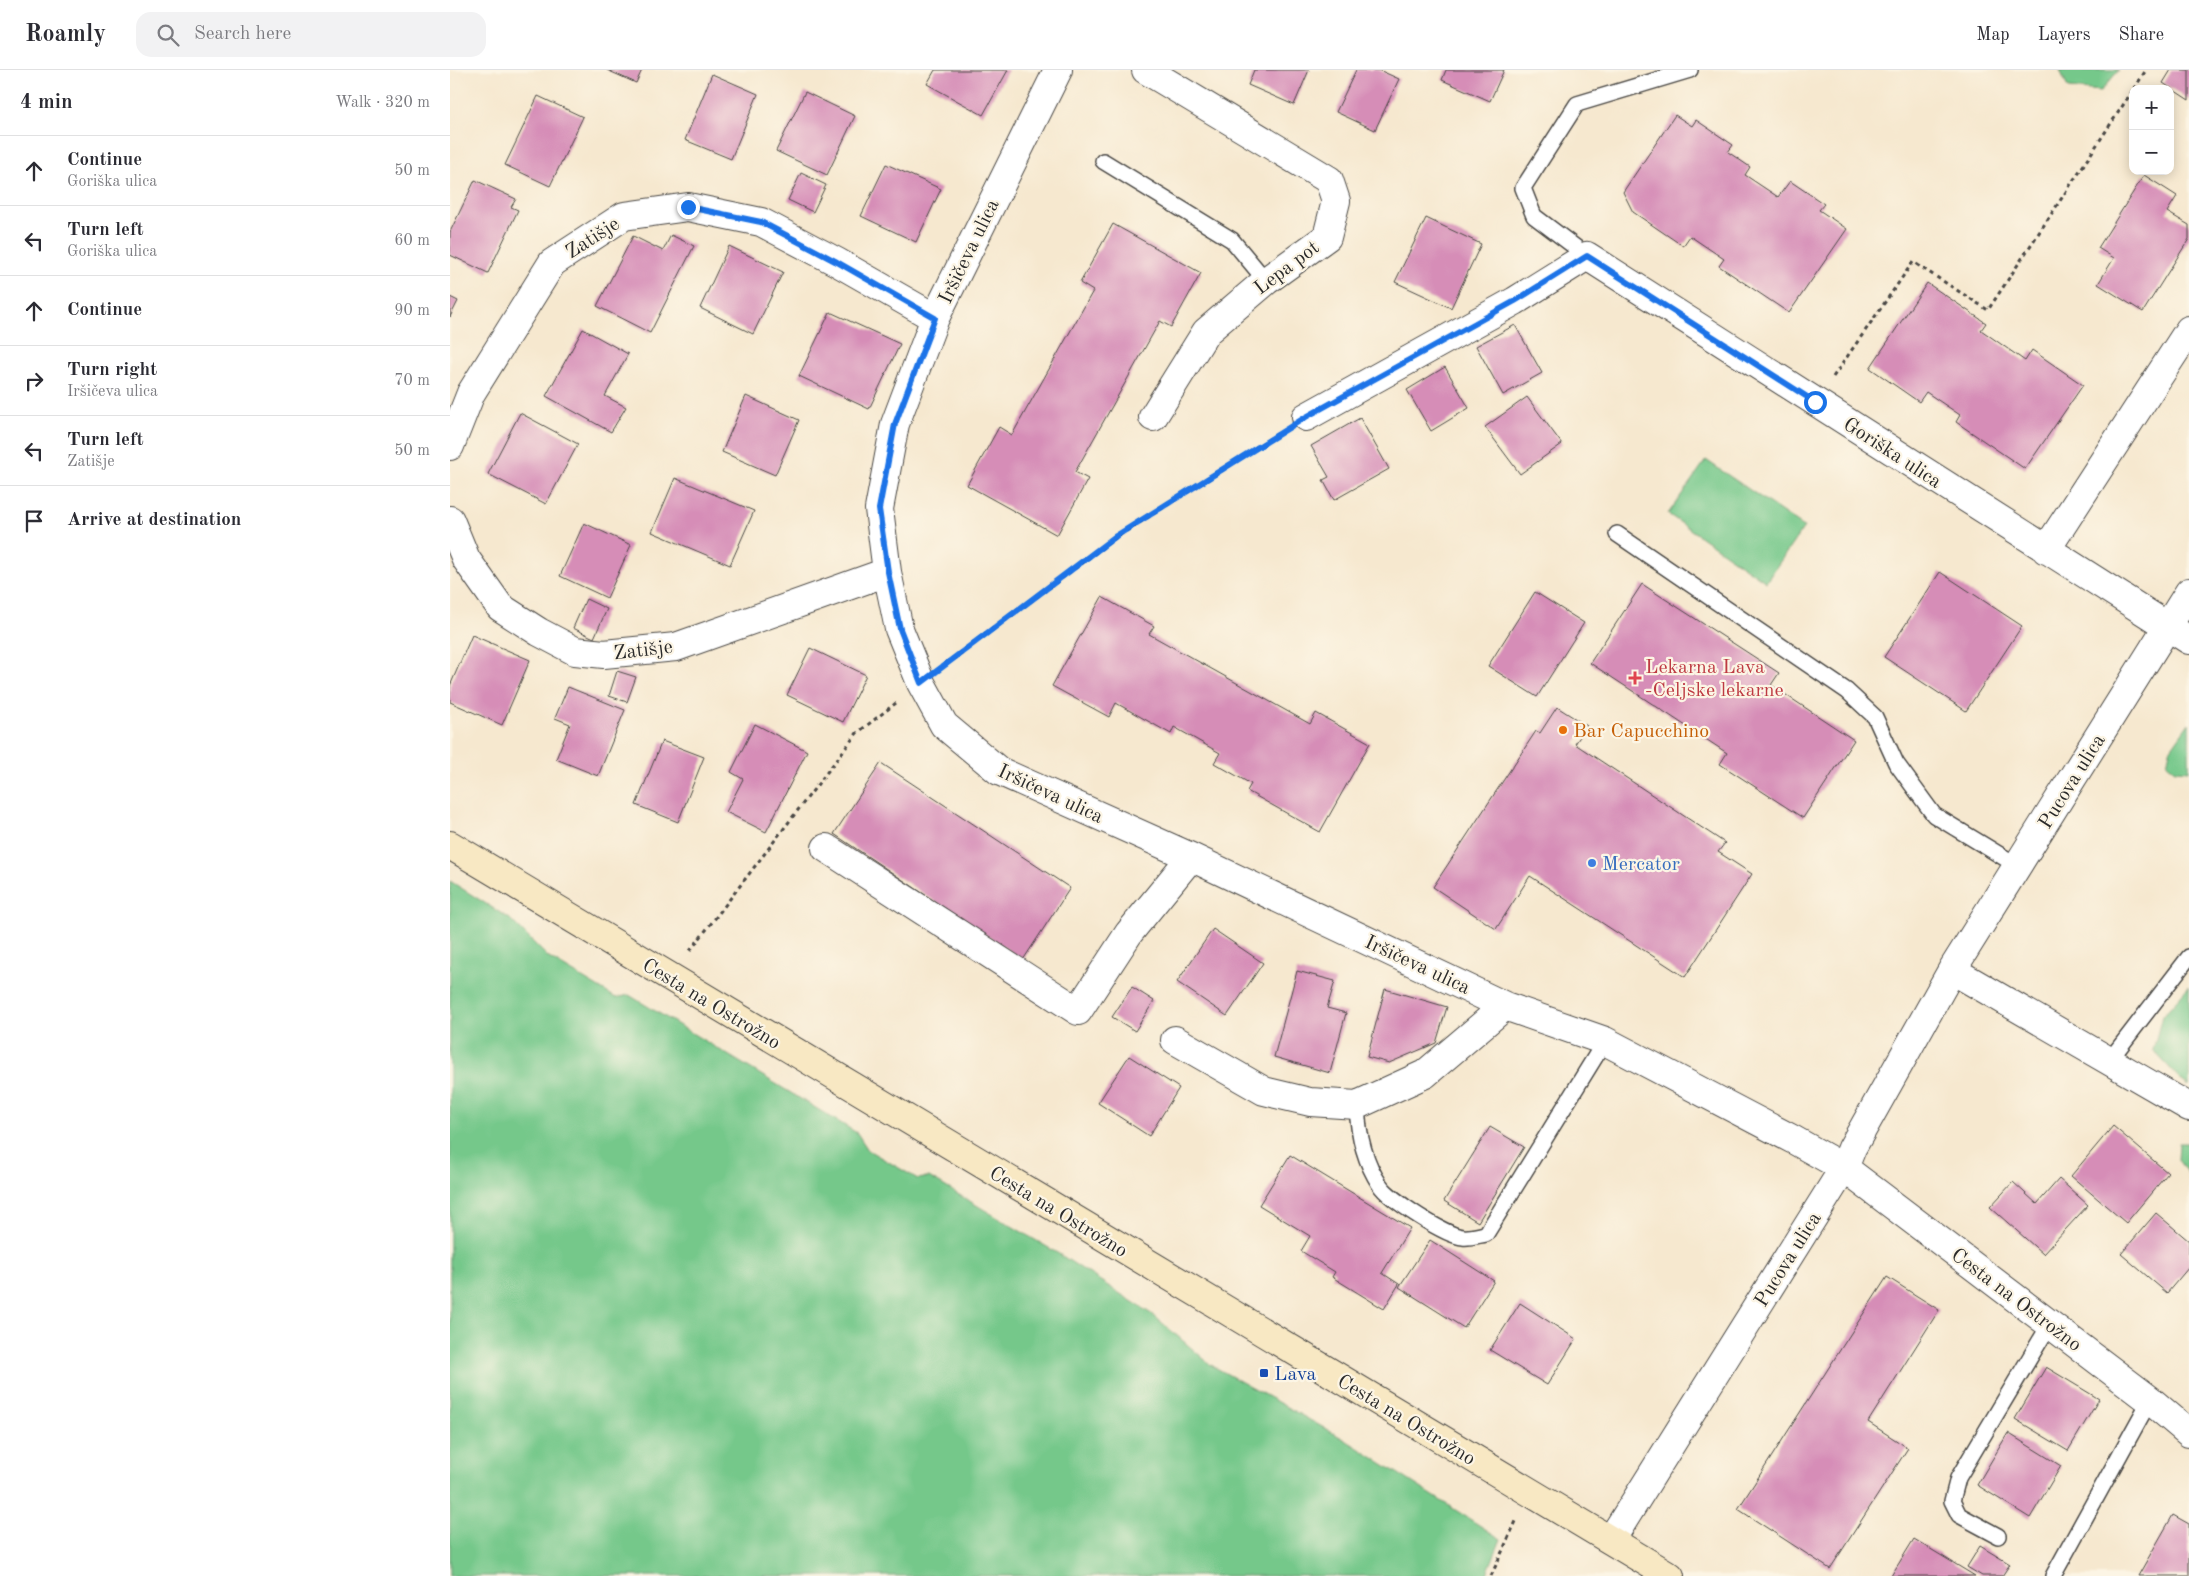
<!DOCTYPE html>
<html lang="en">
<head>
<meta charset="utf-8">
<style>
  :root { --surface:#fff; --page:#f2f2f3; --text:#2b2b33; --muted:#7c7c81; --line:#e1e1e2 }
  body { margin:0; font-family:"Old Standard TT",serif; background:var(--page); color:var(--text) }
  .controls { position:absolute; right:15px; top:15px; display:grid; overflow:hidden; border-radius:10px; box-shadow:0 2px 12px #0003 }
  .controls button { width:45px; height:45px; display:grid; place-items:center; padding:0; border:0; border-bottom:1px solid var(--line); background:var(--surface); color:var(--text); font:25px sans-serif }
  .stop { position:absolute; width:15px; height:15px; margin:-11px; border:4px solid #1a73e8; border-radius:50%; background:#fff }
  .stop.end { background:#1a73e8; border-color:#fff; box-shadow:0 1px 5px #0008 }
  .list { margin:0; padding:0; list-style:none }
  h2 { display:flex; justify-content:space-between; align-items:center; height:65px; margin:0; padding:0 20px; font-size:21px }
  h2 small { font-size:16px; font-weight:400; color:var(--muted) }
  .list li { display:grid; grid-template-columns:32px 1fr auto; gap:15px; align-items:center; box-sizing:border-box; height:70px; padding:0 20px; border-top:1px solid var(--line) }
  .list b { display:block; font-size:19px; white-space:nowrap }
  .list p { margin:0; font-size:16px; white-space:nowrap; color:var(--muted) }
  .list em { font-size:16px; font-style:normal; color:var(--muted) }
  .icon { flex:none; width:28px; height:28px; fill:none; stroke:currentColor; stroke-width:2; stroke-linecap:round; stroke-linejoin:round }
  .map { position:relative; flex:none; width:1739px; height:1506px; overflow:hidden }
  header { display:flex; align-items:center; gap:30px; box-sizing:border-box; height:70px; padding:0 25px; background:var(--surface); border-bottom:1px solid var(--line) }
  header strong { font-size:24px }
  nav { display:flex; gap:28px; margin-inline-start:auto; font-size:18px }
  .search { width:350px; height:45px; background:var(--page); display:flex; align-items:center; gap:12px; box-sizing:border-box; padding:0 18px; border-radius:15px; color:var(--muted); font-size:19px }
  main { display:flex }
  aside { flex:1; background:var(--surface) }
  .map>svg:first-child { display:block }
  .green { fill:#74c88a; stroke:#507a5a }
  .building { fill:#d68db7 }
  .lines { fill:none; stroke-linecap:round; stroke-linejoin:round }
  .lane-casing { stroke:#494744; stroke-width:18 }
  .street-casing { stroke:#494744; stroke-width:30 }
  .secondary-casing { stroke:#494744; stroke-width:30 }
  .path { stroke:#494744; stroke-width:3; stroke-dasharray:4 4; stroke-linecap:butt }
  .lane { stroke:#fff; stroke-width:15 }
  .street { stroke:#fff; stroke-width:28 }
  .secondary { stroke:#f8e8c3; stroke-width:28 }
  .route { stroke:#1a73e8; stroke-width:6 }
  .health-dot { fill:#e0444e; stroke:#fcf5e5; stroke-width:2 }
  .food-dot { fill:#e8710a; stroke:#fcf5e5; stroke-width:2 }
  .shop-dot { fill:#3f7fe0; stroke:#fcf5e5; stroke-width:2 }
  .transit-dot { fill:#1a4fb4; stroke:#fcf5e5; stroke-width:2 }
  .labels { text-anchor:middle; stroke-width:4.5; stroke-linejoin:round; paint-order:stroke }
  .street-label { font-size:20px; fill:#2b2b2b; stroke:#fcf5e5 }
  .health-label { font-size:20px; fill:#be3a42; stroke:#fcf5e5; text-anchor:start }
  .food-label { font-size:20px; fill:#c56008; stroke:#fcf5e5; text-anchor:start }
  .shop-label { font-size:20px; fill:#366cbe; stroke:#fcf5e5; text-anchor:start }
  .transit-label { font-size:20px; fill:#164399; stroke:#fcf5e5; text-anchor:start }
</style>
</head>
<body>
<header>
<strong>Roamly</strong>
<div class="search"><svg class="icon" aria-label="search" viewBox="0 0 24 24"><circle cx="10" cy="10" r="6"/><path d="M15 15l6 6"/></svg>Search here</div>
<nav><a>Map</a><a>Layers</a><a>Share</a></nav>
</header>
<main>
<aside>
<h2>4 min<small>Walk · 320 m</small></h2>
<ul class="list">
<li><svg class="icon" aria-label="ahead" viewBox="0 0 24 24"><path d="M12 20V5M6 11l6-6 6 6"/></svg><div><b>Continue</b><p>Goriška ulica</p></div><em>50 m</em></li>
<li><svg class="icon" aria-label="left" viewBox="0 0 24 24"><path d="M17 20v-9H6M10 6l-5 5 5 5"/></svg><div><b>Turn left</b><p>Goriška ulica</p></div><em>60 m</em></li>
<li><svg class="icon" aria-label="ahead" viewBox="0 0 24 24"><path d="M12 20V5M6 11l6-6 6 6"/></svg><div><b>Continue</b></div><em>90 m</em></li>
<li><svg class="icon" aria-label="right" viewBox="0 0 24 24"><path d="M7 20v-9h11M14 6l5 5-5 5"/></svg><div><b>Turn right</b><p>Iršičeva ulica</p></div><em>70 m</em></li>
<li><svg class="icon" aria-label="left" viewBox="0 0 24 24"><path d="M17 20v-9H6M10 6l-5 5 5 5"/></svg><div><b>Turn left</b><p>Zatišje</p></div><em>50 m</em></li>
<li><svg class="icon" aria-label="arrive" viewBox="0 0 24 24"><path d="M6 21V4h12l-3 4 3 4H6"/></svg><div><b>Arrive at destination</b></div></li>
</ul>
</aside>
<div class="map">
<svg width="1739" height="1506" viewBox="0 0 1739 1506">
  <rect width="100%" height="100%" fill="#fcf5e5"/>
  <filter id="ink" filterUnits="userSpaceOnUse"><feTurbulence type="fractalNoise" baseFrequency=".02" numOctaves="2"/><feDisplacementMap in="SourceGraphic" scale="10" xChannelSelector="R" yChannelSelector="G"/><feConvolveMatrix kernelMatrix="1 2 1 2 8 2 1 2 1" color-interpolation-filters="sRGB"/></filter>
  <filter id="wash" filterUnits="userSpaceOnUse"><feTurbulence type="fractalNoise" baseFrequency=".0096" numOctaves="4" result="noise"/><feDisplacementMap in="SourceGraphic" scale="20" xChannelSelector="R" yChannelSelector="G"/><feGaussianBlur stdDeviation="1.12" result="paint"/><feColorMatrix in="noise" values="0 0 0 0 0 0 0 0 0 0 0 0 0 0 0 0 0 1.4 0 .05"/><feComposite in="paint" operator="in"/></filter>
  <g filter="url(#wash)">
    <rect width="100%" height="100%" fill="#f6e8cf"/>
    <!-- green -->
    <path class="green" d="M1610 0H1669L1651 21 1618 18Z
      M1256 390 1354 457 1316 512 1218 444Z
      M1739 653V701L1725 700 1717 694 1720 680Z
      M0 811 60 849 99 888 166 928 179 925 407 1063 418 1080 468 1109 479 1107 609 1184 703 1245 761 1295 894 1369 1051 1469 1036 1506H0Z
      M1739 916V1016L1732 1011 1703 980 1712 946Z
      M1729 1073H1739V1105L1728 1090Z"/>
    <g id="blocks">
      <!-- building -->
      <path class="building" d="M157 0H192L186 13Z
        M485 0H558L533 45 477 14Z
        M804 0H859L844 35 798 15Z
        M906 0H929L949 9 925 60 886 42Z
        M996 0H1054L1040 31 992 10Z
        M1721 0H1739V30L1713 13Z
        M262 4 308 24 281 89 235 70Z
        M355 22 405 46 377 105 326 81Z
        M88 26 133 47 100 116 55 95Z
        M1225 45 1242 56 1246 50 1283 75 1278 82 1300 97 1295 105 1328 127 1340 111 1374 134 1369 140 1397 159 1339 243 1269 196 1274 189 1240 166 1233 176 1183 142 1173 122Z
        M436 94 491 119 466 172 411 146Z
        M351 103 376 115 363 142 338 130Z
        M1694 105 1727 126 1717 142 1739 155V169L1693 242 1648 214 1664 188 1648 178Z
        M25 110 66 129 61 137 68 140 38 203 0 185V162Z
        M976 148 1031 174 1001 238 945 212Z
        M663 154 751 203 721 257 710 251 625 402 638 409 607 465 517 415 549 357 562 365 643 221 630 213Z
        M221 165 244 176 200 263 147 236 183 166 213 181Z
        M279 176 333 202 303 264 250 238Z
        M1477 213 1536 253 1531 260 1575 291 1582 280 1633 315 1575 399 1506 352 1510 345 1476 322 1469 332 1420 298Z
        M0 227 8 231 0 247Z
        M380 242 450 274 419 339 349 306Z
        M1065 255 1092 303 1053 325 1026 276Z
        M133 259 178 284 155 326 176 337 161 362 96 326Z
        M995 297 1019 338 981 361 957 320Z
        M296 326 349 350 325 405 272 382Z
        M1077 327 1112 374 1070 404 1035 357Z
        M70 343 128 374 96 434 38 404Z
        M910 348 939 399 884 430 873 410 879 407 861 376Z
        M225 408 304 441 280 495 202 462Z
        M134 453 181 475 157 528 110 506Z
        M1490 502 1572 556 1516 641 1434 587Z
        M1192 514 1329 603 1321 615 1404 670 1353 748 1270 694 1277 683 1140 593Z
        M1085 522 1134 553 1087 627 1038 596Z
        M652 527 704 556 699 564 860 654 866 643 920 673 870 762 797 721 801 714 764 693 770 683 724 657 721 664 666 633 659 647 602 616Z
        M136 529 157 539 144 568 123 558Z
        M22 565 80 590 52 655 0 632V616Z
        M360 578 416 605 393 652 337 625Z
        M167 601 186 607 177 632 159 626Z
        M118 617 175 640 148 706 106 689 120 654 105 648Z
        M1107 637 1137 656 1125 674 1275 773 1268 782 1302 804 1235 907 1080 806 1046 859 983 817 1086 661 1090 663Z
        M305 654 357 681 316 762 276 742 293 709 281 702Z
        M212 671 254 687 228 752 186 735Z
        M431 693 620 818 573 890 384 764Z
        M763 859 813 893 777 946 727 912Z
        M847 901 885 911 877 938 896 943 880 1003 824 987Z
        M682 917 704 931 685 961 662 947Z
        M935 919 997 937 986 973 939 993 917 987Z
        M679 986 729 1018 699 1066 648 1033Z
        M1663 1056 1718 1103 1676 1153 1621 1106Z
        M1040 1057 1074 1077 1028 1152 994 1131Z
        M840 1085 960 1158 932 1203 949 1214 934 1239 882 1207 885 1202 851 1181 860 1166 809 1135Z
        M1609 1109 1638 1135 1593 1184 1540 1137 1563 1112 1587 1134Z
        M1706 1143 1739 1171V1197L1717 1223 1671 1184Z
        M980 1170 1044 1211 1014 1258 949 1217Z
        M1437 1207 1489 1240 1418 1352 1458 1378 1380 1499 1288 1439Z
        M1070 1233 1126 1269 1097 1315 1040 1280Z
        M1596 1297 1649 1329 1618 1381 1565 1349Z
        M1558 1363 1611 1396 1580 1448 1527 1415Z
        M1723 1445 1739 1454V1506H1688Z
        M1464 1469 1525 1506H1441Z
        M1530 1476 1560 1494 1552 1506H1532L1517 1497Z"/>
    </g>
  </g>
  <g filter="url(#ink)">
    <use href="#blocks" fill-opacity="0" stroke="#494744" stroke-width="1"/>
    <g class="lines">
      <!-- lane casing -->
      <g class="lane-casing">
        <path id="lane" d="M653 91 782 170 816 211
          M1137 186 1084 146 1073 118 1127 34 1240 0
          M1167 464 1397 621 1425 647 1446 693 1484 745 1568 796
          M1659 991 1739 887
          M907 1035C908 1063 914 1091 930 1115 939 1129 996 1166 1013 1167 1020 1168 1029 1165 1036 1164L1155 971
          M1548 1466 1509 1445 1502 1431 1508 1408 1600 1254
          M1603 1506 1700 1330"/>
      </g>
      <!-- street casing -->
      <g class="street-casing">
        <path id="street" d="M608 0 485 248 445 354 429 439 437 502 449 559 471 613 494 655 549 701 741 787 1055 936 1155 971 1344 1070 1394 1098 1700 1330 1739 1363
          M696 0 879 110 886 131 877 167 816 211 756 262 703 347
          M856 347 1065 231 1137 186 1739 570
          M0 376 21 323 102 193 174 146 238 137 311 152 387 192 485 248
          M0 450 16 489 50 537 89 562 125 581 154 584 226 577 437 502
          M1596 480 1739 260
          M376 778 628 941 679 863 741 787
          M1502 900 1739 1037
          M725 970 814 1021 860 1032 907 1035 975 1004 1055 936
          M1161 1470 1394 1098 1402 1078 1502 900 1739 522"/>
      </g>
      <!-- secondary casing -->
      <g class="secondary-casing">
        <path id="secondary" d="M0 775 1220 1506"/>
      </g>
      <!-- path -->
      <path class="path" d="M1684 19 1696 0
        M1383 307 1463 192 1538 240 1683 20
        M496 594 666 467 830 363
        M240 881 407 663 446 633
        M1041 1506 1067 1449"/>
      <!-- lane -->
      <use href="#lane" class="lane"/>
      <!-- street -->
      <use href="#street" class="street"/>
      <!-- secondary -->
      <use href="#secondary" class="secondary"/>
    </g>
  </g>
  <g class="lines" filter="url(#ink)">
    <!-- route -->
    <path class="route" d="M238 137 311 152 387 192 485 248 445 354 429 439 438 502 450 559 471 613 666 466 856 347 1065 231 1137 186 1365 332"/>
  </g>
  <!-- markers -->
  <path class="health-dot" d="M1182.5 600.5h5v5h5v5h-5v5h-5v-5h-5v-5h5z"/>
  <circle class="food-dot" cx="1113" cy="660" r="5"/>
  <circle class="shop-dot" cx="1142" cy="793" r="5"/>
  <rect class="transit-dot" x="809" y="1298" width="10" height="10" rx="2.5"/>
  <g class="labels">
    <!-- street labels -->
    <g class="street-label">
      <text transform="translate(142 167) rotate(-33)" y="7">Zatišje</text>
      <text transform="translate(518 181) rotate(-64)" y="7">Iršičeva ulica</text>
      <text transform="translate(836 197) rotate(-37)" y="7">Lepa pot</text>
      <text transform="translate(1443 382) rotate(33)" y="7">Goriška ulica</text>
      <text transform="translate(193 579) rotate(-7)" y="7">Zatišje</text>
      <text transform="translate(1621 711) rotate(-58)" y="7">Pucova ulica</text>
      <text transform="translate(601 723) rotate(25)" y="7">Iršičeva ulica</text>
      <text transform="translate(968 894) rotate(25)" y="7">Iršičeva ulica</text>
      <text transform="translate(262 933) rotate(31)" y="7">Cesta na Ostrožno</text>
      <text transform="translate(609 1141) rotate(31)" y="7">Cesta na Ostrožno</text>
      <text transform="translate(1337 1189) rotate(-58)" y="7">Pucova ulica</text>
      <text transform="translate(1567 1229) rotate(37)" y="7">Cesta na Ostrožno</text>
      <text transform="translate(957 1349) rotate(31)" y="7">Cesta na Ostrožno</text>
    </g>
    <!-- health labels -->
    <g class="health-label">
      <text x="1195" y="603">Lekarna Lava<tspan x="1195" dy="23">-Celjske lekarne</tspan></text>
    </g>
    <!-- food labels -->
    <g class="food-label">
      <text x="1123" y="667">Bar Capucchino</text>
    </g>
    <!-- shop labels -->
    <g class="shop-label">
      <text x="1152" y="800">Mercator</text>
    </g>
    <!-- transit labels -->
    <g class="transit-label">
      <text x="824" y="1310">Lava</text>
    </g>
  </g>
</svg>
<div class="controls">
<button>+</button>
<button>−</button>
</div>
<div class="stop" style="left:1365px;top:332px"></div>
<div class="stop end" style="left:238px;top:137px"></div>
</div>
</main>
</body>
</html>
